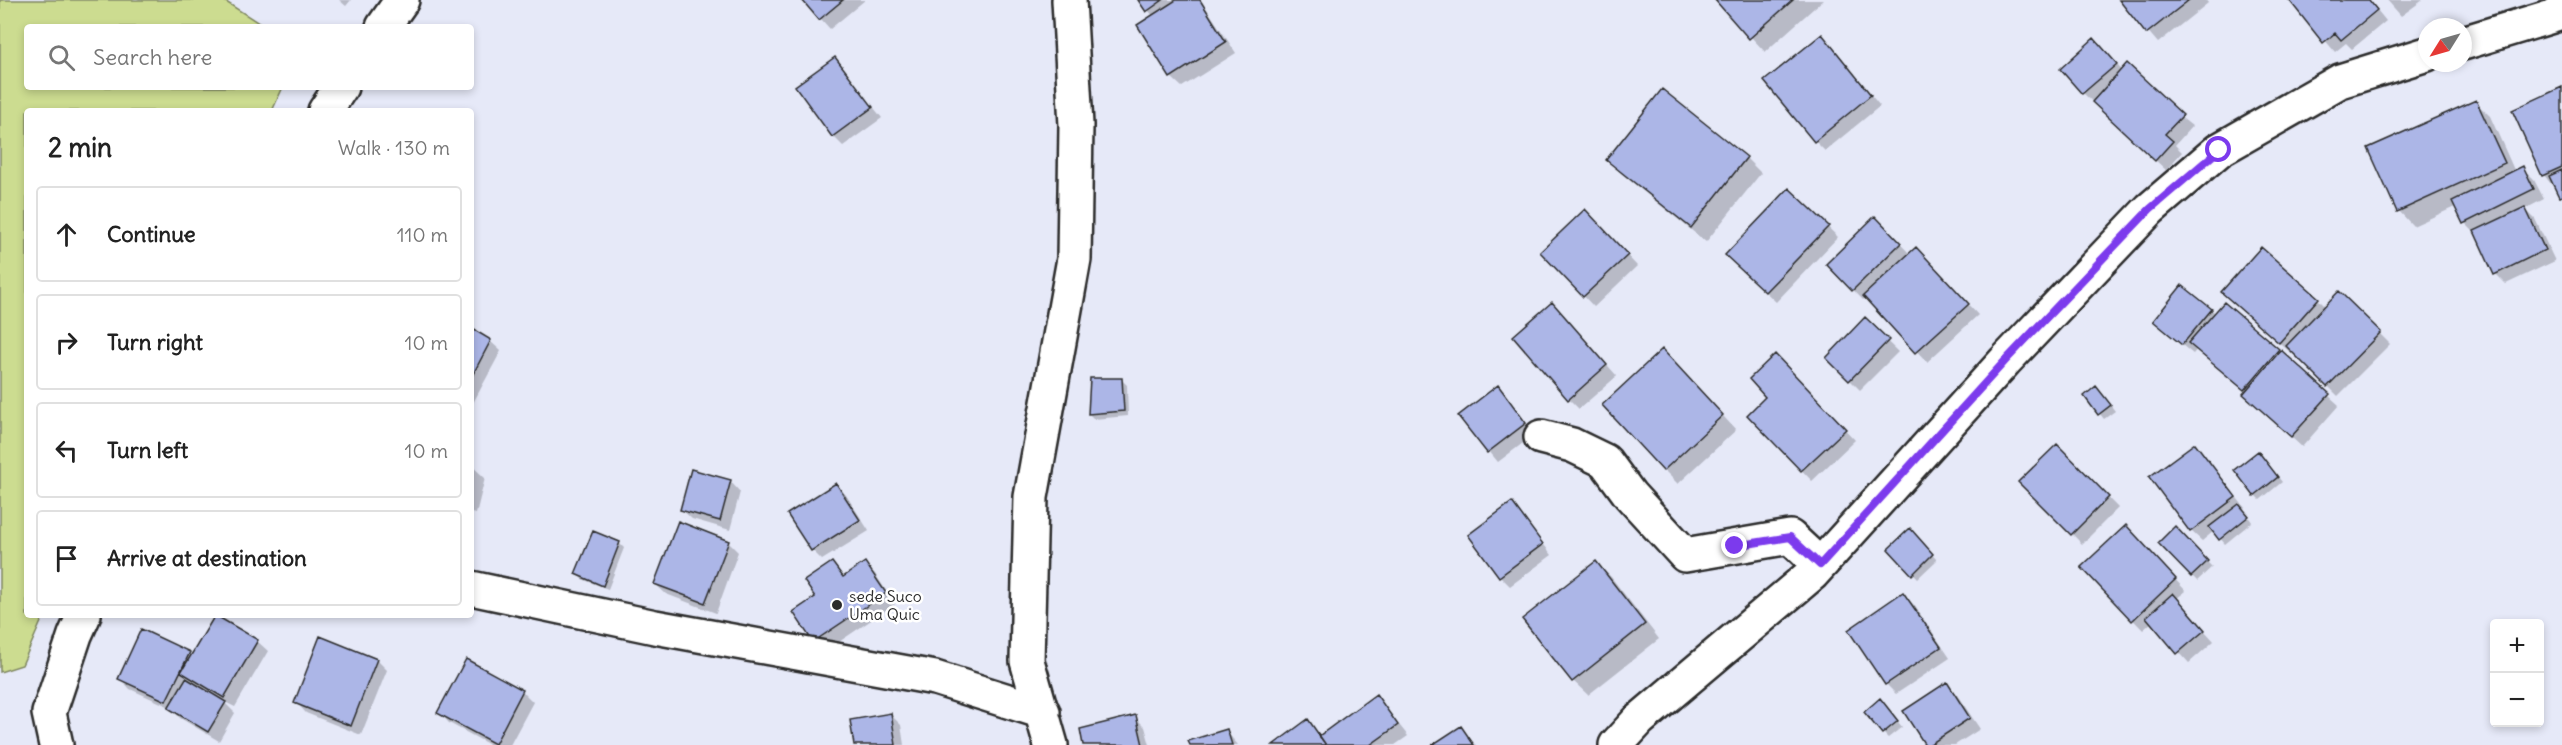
<!DOCTYPE html>
<html lang="en">
<head>
<meta charset="utf-8">
<style>
  :root { --surface:#fff; --page:#f6f6f6; --text:#222; --muted:#767676; --line:#e0e0e0 }
  body { margin:0; font-family:Delius,sans-serif; background:var(--page); color:var(--text) }
  .controls { position:absolute; right:18px; bottom:18px; display:grid; overflow:hidden; border-radius:6px; box-shadow:0 3px 9px #0003 }
  .controls button { width:54px; height:54px; display:grid; place-items:center; padding:0; border:0; border-bottom:2px solid var(--line); background:var(--surface); color:var(--text); font:30px sans-serif }
  .compass { position:absolute; left:2418px; top:18px; width:54px; height:54px; border-radius:50%; background:var(--surface); box-shadow:0 3px 9px #0003; rotate:233deg }
  .stop { position:absolute; width:18px; height:18px; margin:-14px; border:4px solid #7c3aed; border-radius:50%; background:#fff }
  .stop.end { background:#7c3aed; border-color:#fff; box-shadow:0 2px 6px #0008 }
  .list { margin:0; padding:0; list-style:none }
  h2 { display:flex; justify-content:space-between; align-items:center; height:78px; margin:0; padding:0 24px; font-size:26px }
  h2 small { font-size:20px; font-weight:400; color:var(--muted) }
  .list li { display:grid; grid-template-columns:39px 1fr auto; gap:18px; align-items:center; box-sizing:border-box; height:96px; margin:0 12px 12px; padding:0 12px; border:2px solid var(--line); border-radius:6px }
  .list b { display:block; font-size:22px; white-space:nowrap }
  .list em { font-size:20px; font-style:normal; color:var(--muted) }
  .icon { flex:none; width:33px; height:33px; fill:none; stroke:currentColor; stroke-width:2; stroke-linecap:round; stroke-linejoin:round }
  .map { position:relative; flex:none; width:2562px; height:745px; overflow:hidden }
  .search { position:absolute; background:var(--surface); box-shadow:0 3px 9px #0003; left:24px; top:24px; width:450px; height:66px; display:flex; align-items:center; gap:15px; box-sizing:border-box; padding:0 21px; border-radius:6px; color:var(--muted); font-size:22px }
  .panel { position:absolute; background:var(--surface); box-shadow:0 3px 9px #0003; left:24px; top:108px; width:450px; height:510px; border-radius:6px }
  .map>svg:first-child { display:block }
  .green { fill:#ccdc90; stroke:#7c845e; stroke-width:1.5 }
  .shadow { fill:#0003 }
  .building { fill:#acb6e7; stroke:#2b2b2b; stroke-width:1.5 }
  .lines { fill:none; stroke-linecap:round; stroke-linejoin:round }
  .minor-casing { stroke:#2b2b2b; stroke-width:38 }
  .minor { stroke:#fff; stroke-width:33 }
  .route { stroke:#7c3aed; stroke-width:8 }
  .poi-dot { fill:#2b2b2b; stroke:#fff; stroke-width:2 }
  .labels { text-anchor:middle; stroke-width:5; stroke-linejoin:round; paint-order:stroke }
  .poi-label { font-size:16px; fill:#2b2b2b; stroke:#fff; text-anchor:start }
</style>
</head>
<body>
<div class="map">
<svg width="2562" height="745" viewBox="0 0 2562 745">
  <rect width="100%" height="100%" fill="#e6e9f8"/>
  <filter id="ink" filterUnits="userSpaceOnUse"><feTurbulence type="fractalNoise" baseFrequency=".0167" numOctaves="2"/><feDisplacementMap in="SourceGraphic" scale="12" xChannelSelector="R" yChannelSelector="G"/><feConvolveMatrix kernelMatrix="1 2 1 2 8 2 1 2 1" color-interpolation-filters="sRGB"/></filter>
  <g filter="url(#ink)">
    <!-- green -->
    <path class="green" d="M0 0H223L265 27H27V87H283L272 111H27V615H44L22 665 0 672Z"/>
    <!-- shadow -->
    <path class="shadow" d="M339 0H351L346 6Z
      M804 0H865L830 29Z
      M1140 0H1201L1236 53 1182 87 1171 77 1153 16Z
      M1717 0H1823L1765 52Z
      M2121 0H2206L2208 3 2158 43Z
      M2291 0H2369L2386 21 2352 49 2346 43 2335 52Z
      M2387 0H2423L2401 16Z
      M1822 36 1880 106 1825 151 1815 141Z
      M2105 50 2122 71 2192 126 2175 145 2182 152 2166 170 2083 93Z
      M835 59 882 118 843 146 833 136Z
      M2562 89V198L2544 175 2514 111Z
      M1662 91 1746 158 1761 173 1706 242 1622 174 1608 160Z
      M2475 102 2490 116 2515 172 2522 168 2533 178 2544 199 2525 209 2535 219 2555 261 2506 284 2496 274 2475 233 2465 223 2457 206 2413 226 2399 211Z
      M1789 190 1838 237 1776 302 1727 255Z
      M1585 211 1637 266 1594 307 1542 252Z
      M1875 218 1910 254 1926 259 1978 315 1927 362 1866 297 1863 300 1828 264Z
      M2339 293 2390 344 2338 396 2292 350 2290 352 2233 302 2318 299 2326 307Z
      M2211 310 2278 350 2339 405 2302 447 2255 404 2247 392 2197 349 2193 354 2165 331Z
      M1562 314 1617 376 1579 409 1569 399Z
      M1865 320 1898 352 1860 390 1828 358Z
      M471 330 490 341 501 351 473 403 471 401Z
      M1775 356 1855 440 1812 481 1749 415 1768 397Z
      M1677 366 1736 430 1678 484 1664 470Z
      M1122 380 1127 385 1128 416 1094 419 1089 414Z
      M1498 387 1535 434 1498 462 1460 416Z
      M2101 393 2115 411 2104 419 2100 414Z
      M2195 445 2245 508 2243 509 2252 522 2225 544 2214 531 2202 541 2191 531Z
      M2057 446 2118 508 2082 544 2021 482Z
      M2263 458 2282 482 2260 500 2255 495Z
      M471 465 485 478 476 514 471 513Z
      M730 481 740 492 730 530 692 519 681 509Z
      M836 485 846 495 869 531 822 560 812 550Z
      M1512 504 1552 555 1510 586 1500 576Z
      M2175 529 2212 567 2197 581 2160 543Z
      M1910 531 1937 560 1918 578 1890 549Z
      M2136 538 2186 591 2176 599 2214 641 2189 663 2152 622 2143 630 2083 568Z
      M728 542 738 552 716 613 666 594 655 584Z
      M619 543 624 548 608 589 582 579 577 574Z
      M1596 563 1611 577 1659 639 1588 695 1573 681Z
      M832 564 845 578 865 564 875 574 895 604 824 652 814 641 817 598Z
      M1903 594 1914 605 1950 658 1896 694 1886 684Z
      M257 641 268 651 235 707 223 701 235 713 219 741 180 718 170 707 130 689 120 678 189 653 192 656Z
      M377 660 387 670 361 735 306 713 296 702Z
      M467 661 523 692 533 702 510 745H490L449 723 439 712Z
      M1947 684 1957 695 1980 729 1955 745H1926Z
      M1376 696 1408 736 1395 745H1275L1308 721 1321 736Z
      M1885 705 1902 727 1888 738 1883 733Z
      M890 714 901 725 904 745H855Z
      M1135 717 1145 727 1150 745H1085Z
      M1461 728 1476 745H1435Z
      M1226 731 1238 745H1191Z"/>
    <!-- building -->
    <path class="building" d="M802 0H843L819 20Z
      M1138 0H1163L1146 12Z
      M1176 0H1200L1226 42 1170 78 1137 25Z
      M1715 0H1793L1749 39Z
      M2119 0H2189L2146 34Z
      M2289 0H2369L2377 10 2341 40 2335 33 2323 43Z
      M1822 34 1871 95 1814 142 1764 81Z
      M2094 38 2117 64 2082 94 2060 69Z
      M835 57 873 107 832 137 795 86Z
      M2127 63 2183 115 2165 134 2173 141 2155 161 2092 102Z
      M2562 87V167L2542 176 2512 110Z
      M1662 89 1747 157 1691 228 1606 160Z
      M2476 100 2505 163 2397 212 2368 148Z
      M2523 166 2534 189 2463 224 2452 201Z
      M2562 170V196L2559 197 2549 176Z
      M1789 188 1829 226 1765 292 1725 255Z
      M2525 207 2545 250 2494 275 2474 231Z
      M1585 209 1628 255 1583 297 1540 252Z
      M1875 216 1901 243 1852 291 1826 264Z
      M1916 247 1969 304 1915 353 1863 296Z
      M2261 247 2319 298 2279 343 2221 292Z
      M2182 285 2212 309 2182 345 2153 321Z
      M2339 291 2381 332 2327 387 2286 346Z
      M1552 302 1607 365 1568 400 1513 336Z
      M2224 302 2279 349 2244 390 2188 343Z
      M1865 317 1889 340 1849 381 1826 358Z
      M471 328 491 340 471 378Z
      M1662 349 1723 415 1663 471 1602 405Z
      M2281 350 2330 394 2291 437 2243 394Z
      M1775 354 1846 429 1801 471 1747 415 1765 397 1749 379Z
      M1090 378H1122L1124 411 1088 414Z
      M1498 385 1526 423 1487 453 1458 416Z
      M2096 386 2111 405 2098 415 2084 396Z
      M2195 443 2236 497 2190 532 2149 477Z
      M2057 444 2109 497 2071 535 2018 482Z
      M2258 451 2278 477 2254 496 2234 470Z
      M691 469 731 480 720 521 680 510Z
      M836 483 860 520 811 551 787 514Z
      M1512 502 1543 544 1499 577 1468 535Z
      M2239 504 2249 516 2219 540 2209 527Z
      M678 521 729 541 705 603 654 584Z
      M2126 525 2176 579 2132 621 2081 567Z
      M2175 526 2208 561 2191 577 2158 543Z
      M1910 528 1933 554 1912 575 1888 549Z
      M593 531 620 542 603 586 575 574Z
      M1596 561 1645 624 1572 682 1522 619Z
      M832 562 843 577 865 562 886 593 813 642 793 612 815 597 804 581Z
      M1903 592 1941 647 1885 685 1848 630Z
      M2173 593 2205 630 2177 654 2146 617Z
      M215 615 258 640 224 698 181 672Z
      M141 629 190 652 166 701 118 679Z
      M320 636 377 659 351 726 294 703Z
      M466 659 523 690 495 744 437 713Z
      M186 678 226 702 208 732 168 708Z
      M1947 682 1970 718 1929 745H1925L1903 711Z
      M1376 694 1398 725 1370 745H1326L1319 736Z
      M1880 698 1898 721 1882 734 1864 712Z
      M891 713 896 745H854L850 720Z
      M1136 715 1143 745H1083L1080 729Z
      M1308 719 1326 745H1273Z
      M1461 726 1474 745H1432Z
      M1227 729 1232 745H1190L1188 741Z"/>
    <g class="lines">
      <!-- minor casing -->
      <g class="minor-casing">
        <path id="minor" d="M383 27 402 0
          M2463 43 2562 13
          M325 111 341 87
          M1541 437 1572 445 1605 461 1630 495 1685 555 1790 537 1820 565
          M471 588 655 627 935 678 1043 712
          M56 745 49 713 75 635 84 615
          M1051 745 1027 661 1031 497 1074 259 1076 125 1069 0
          M1616 745 1639 720 1812 574 2005 361 2150 209 2219 150 2340 81 2427 54"/>
      </g>
      <!-- minor -->
      <use href="#minor" class="minor"/>
    </g>
  </g>
  <g class="lines" filter="url(#ink)">
    <!-- route -->
    <path class="route" d="M1735 546 1790 537 1820 565 2005 361 2150 209 2219 150"/>
  </g>
  <!-- markers -->
  <circle class="poi-dot" cx="837" cy="605" r="6"/>
  <g class="labels">
    <!-- poi labels -->
    <g class="poi-label">
      <text x="849" y="602">sede Suco<tspan x="849" dy="18">Uma Quic</tspan></text>
    </g>
  </g>
</svg>
<div class="controls">
<button>+</button>
<button>−</button>
</div>
<svg class="compass" viewBox="-18 -18 36 36"><path d="M0-13l5 13h-10z" fill="#e53935"/><path d="M0 13l5-13h-10z" fill="#767676"/></svg>
<div class="stop" style="left:2219px;top:150px"></div>
<div class="stop end" style="left:1735px;top:546px"></div>
<div class="search"><svg class="icon" aria-label="search" viewBox="0 0 24 24"><circle cx="10" cy="10" r="6"/><path d="M15 15l6 6"/></svg>Search here</div>
<section class="panel">
<h2>2 min<small>Walk · 130 m</small></h2>
<ul class="list">
<li><svg class="icon" aria-label="ahead" viewBox="0 0 24 24"><path d="M12 20V5M6 11l6-6 6 6"/></svg><div><b>Continue</b></div><em>110 m</em></li>
<li><svg class="icon" aria-label="right" viewBox="0 0 24 24"><path d="M7 20v-9h11M14 6l5 5-5 5"/></svg><div><b>Turn right</b></div><em>10 m</em></li>
<li><svg class="icon" aria-label="left" viewBox="0 0 24 24"><path d="M17 20v-9H6M10 6l-5 5 5 5"/></svg><div><b>Turn left</b></div><em>10 m</em></li>
<li><svg class="icon" aria-label="arrive" viewBox="0 0 24 24"><path d="M6 21V4h12l-3 4 3 4H6"/></svg><div><b>Arrive at destination</b></div></li>
</ul>
</section>
</div>
</body>
</html>
